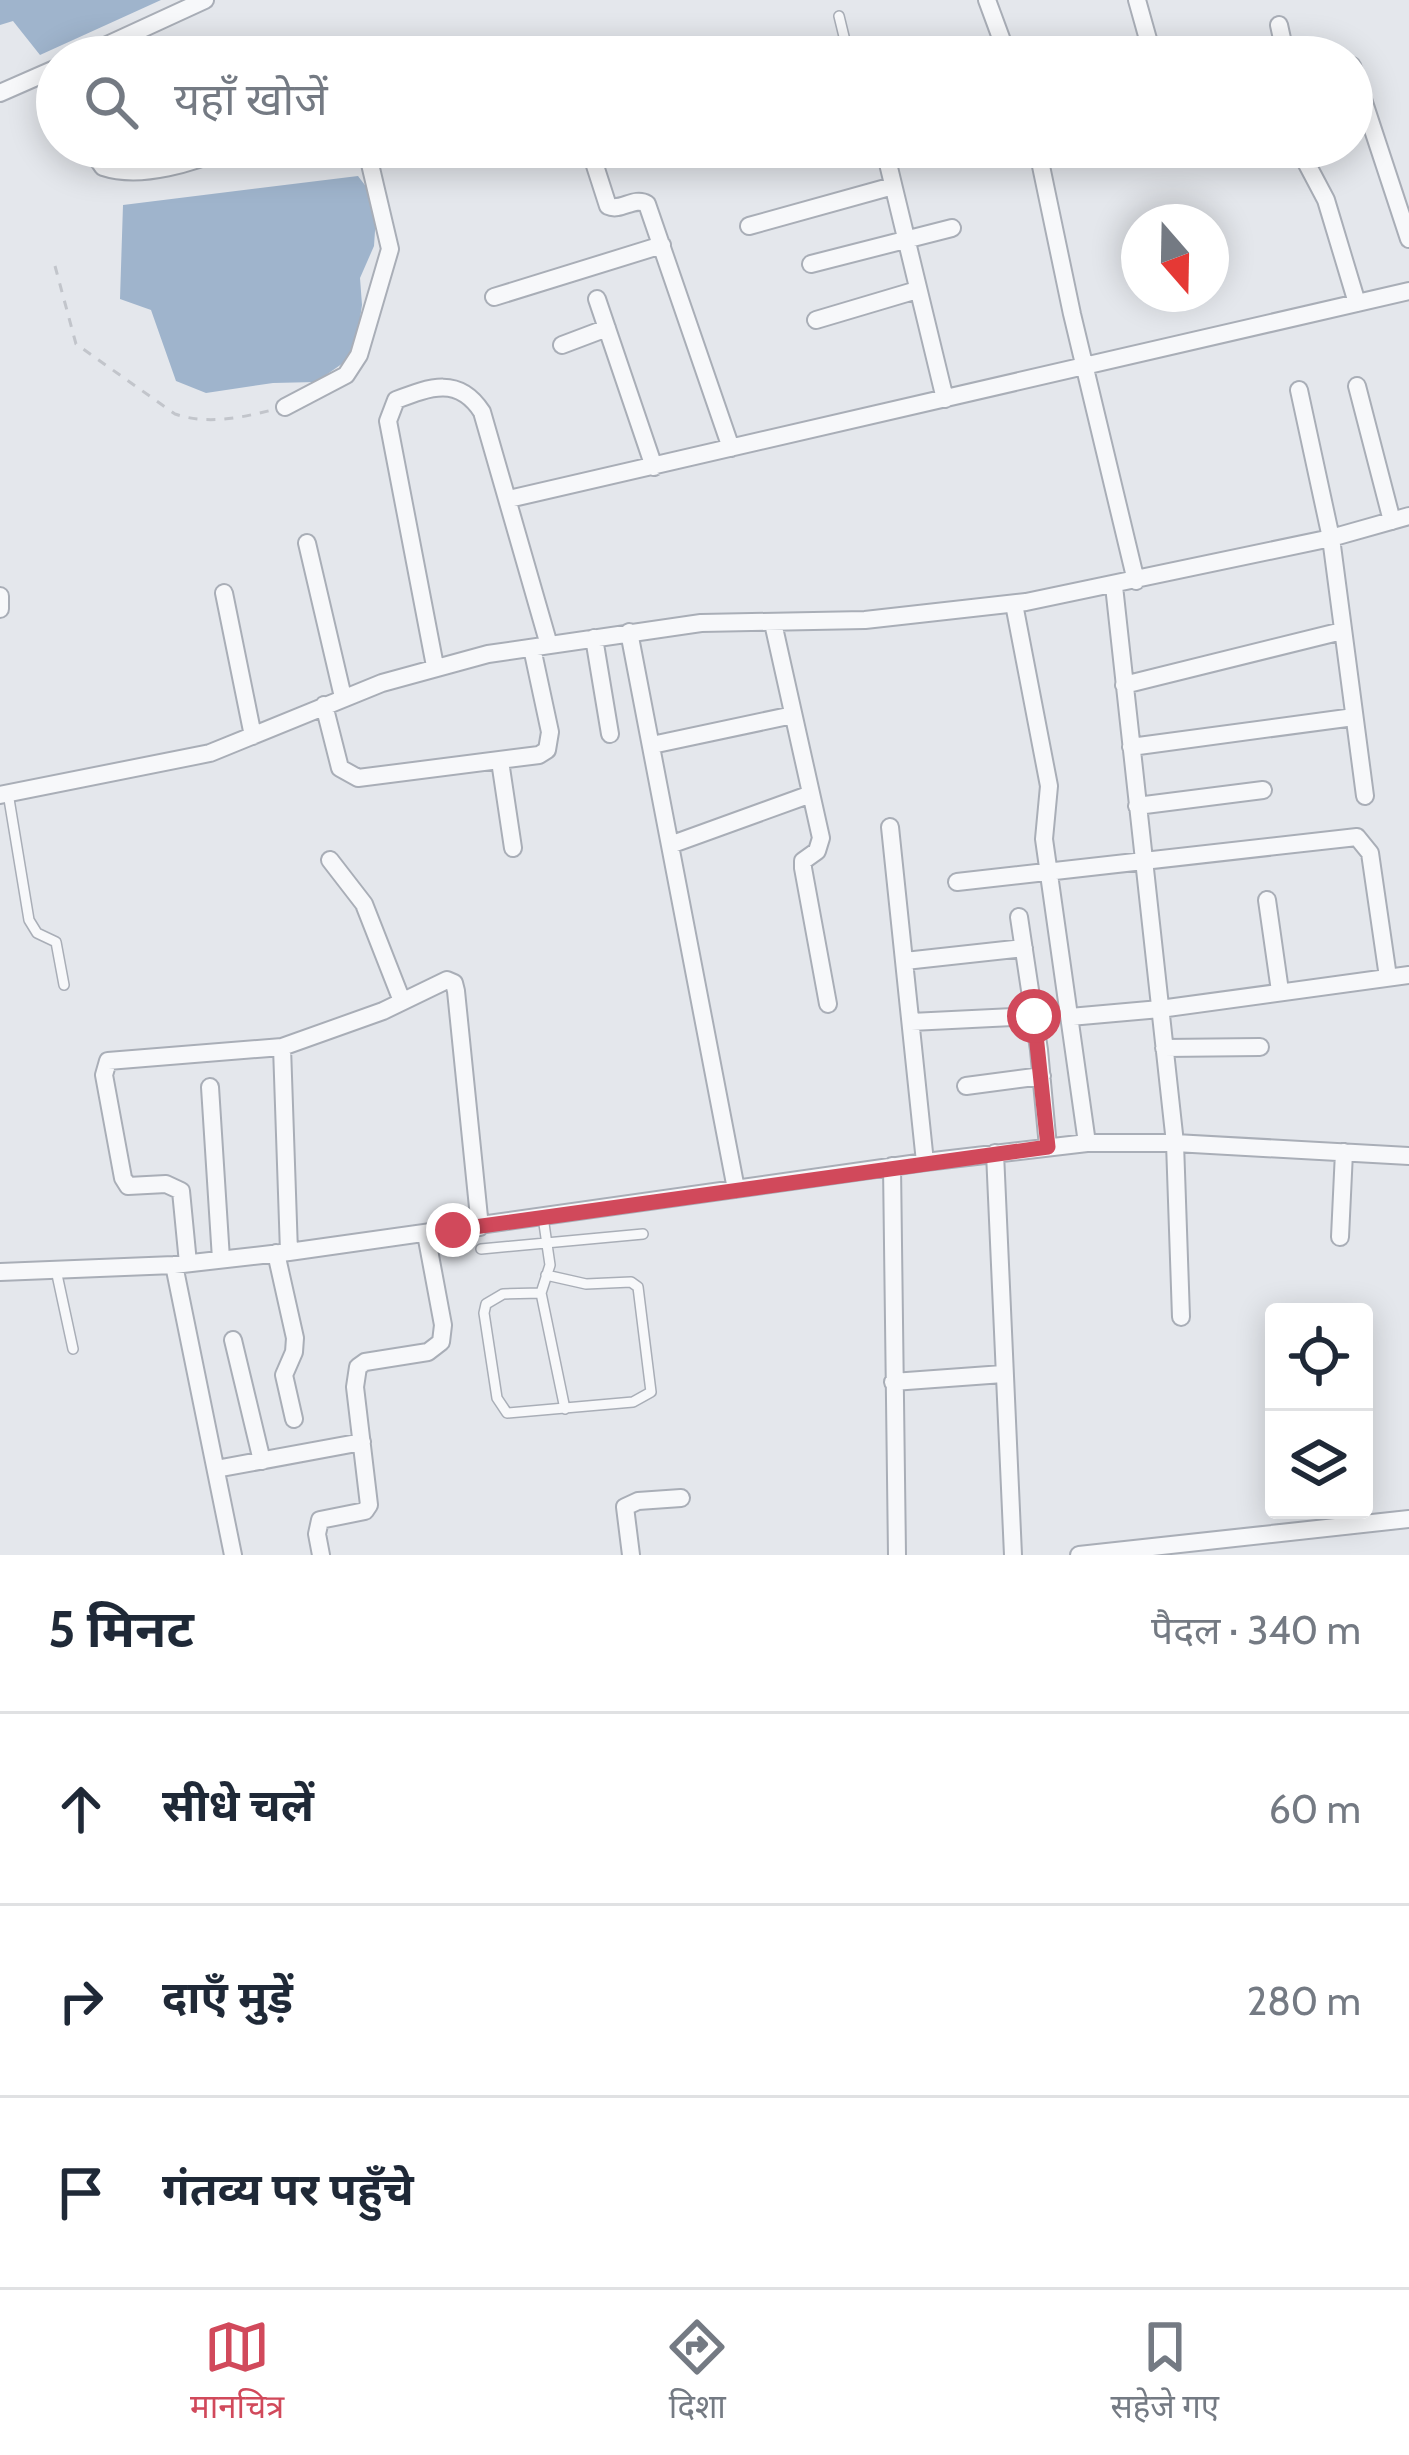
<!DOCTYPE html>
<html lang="hi">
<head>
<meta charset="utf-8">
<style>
  :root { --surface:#fff; --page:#f6f6f7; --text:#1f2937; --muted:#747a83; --line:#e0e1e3; --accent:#d1495b }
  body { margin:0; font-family:Cabin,"Noto Sans Devanagari",sans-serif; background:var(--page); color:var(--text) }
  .controls { position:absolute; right:36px; bottom:36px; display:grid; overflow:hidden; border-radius:12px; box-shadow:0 6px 30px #0003 }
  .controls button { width:108px; height:108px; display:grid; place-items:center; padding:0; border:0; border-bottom:3px solid var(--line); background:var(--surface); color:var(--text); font:60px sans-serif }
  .compass { position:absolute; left:1121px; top:204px; width:108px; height:108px; border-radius:50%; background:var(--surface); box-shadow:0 6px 30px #0003; rotate:160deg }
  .stop { position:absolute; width:36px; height:36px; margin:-27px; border:9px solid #d1495b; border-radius:50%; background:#fff }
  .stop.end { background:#d1495b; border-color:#fff; box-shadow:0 3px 12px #0008 }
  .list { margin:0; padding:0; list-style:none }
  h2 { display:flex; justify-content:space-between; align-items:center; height:156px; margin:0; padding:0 48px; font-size:51px }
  h2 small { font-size:39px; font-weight:400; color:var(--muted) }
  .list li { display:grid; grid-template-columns:78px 1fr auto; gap:36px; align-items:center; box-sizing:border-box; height:192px; padding:0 48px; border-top:3px solid var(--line) }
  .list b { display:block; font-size:45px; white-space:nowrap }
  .list em { font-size:39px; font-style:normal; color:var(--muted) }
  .icon { flex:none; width:66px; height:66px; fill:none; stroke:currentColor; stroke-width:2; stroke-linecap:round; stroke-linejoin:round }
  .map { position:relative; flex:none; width:1409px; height:1555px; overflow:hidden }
  .search { position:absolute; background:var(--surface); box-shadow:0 6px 30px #0003; left:36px; right:36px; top:36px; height:132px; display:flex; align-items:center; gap:30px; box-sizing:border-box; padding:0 42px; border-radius:66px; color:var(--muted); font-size:45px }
  .sheet { height:732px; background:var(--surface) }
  nav { display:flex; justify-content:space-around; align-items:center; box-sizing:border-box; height:168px; border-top:3px solid var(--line); background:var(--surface); font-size:33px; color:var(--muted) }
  nav a { display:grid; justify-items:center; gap:6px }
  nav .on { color:var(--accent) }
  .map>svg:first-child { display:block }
  .water { fill:#9fb4cc }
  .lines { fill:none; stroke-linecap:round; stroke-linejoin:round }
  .lane-casing { stroke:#a9aeb7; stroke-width:12 }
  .street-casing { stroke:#a9aeb7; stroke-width:20 }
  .path { stroke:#c2c5cb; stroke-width:3; stroke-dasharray:9 9; stroke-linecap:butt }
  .lane { stroke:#f7f8fa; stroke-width:9 }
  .street { stroke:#f7f8fa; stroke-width:16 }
  .route { stroke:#d1495b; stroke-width:15 }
</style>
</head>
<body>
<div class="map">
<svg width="1409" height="1555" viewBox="0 0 1409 1555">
  <rect width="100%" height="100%" fill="#e4e7ec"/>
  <!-- water -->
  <path class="water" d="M0 0H161L40 55 13 21 0 25Z
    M358 176 377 201 374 246 360 278 362 305 358 332 346 361 316 382 273 383 206 393 176 381 151 310 120 299 123 205Z"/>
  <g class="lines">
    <!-- lane casing -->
    <g class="lane-casing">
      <path id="lane" d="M839 16 849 57
        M8 793 29 920 37 933 56 942 64 985
        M543 1217 550 1265 541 1293 565 1409
        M481 1249 643 1234
        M56 1270 73 1349
        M541 1293 503 1294 486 1304 484 1313 497 1398 507 1413 633 1402 651 1392 638 1287 631 1282 586 1284 546 1275"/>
    </g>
    <!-- street casing -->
    <g class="street-casing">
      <path id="street" d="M987 0 1008 57
        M1137 0 1153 57
        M1279 25 1286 57
        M81 57 205 0
        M1352 66 1409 239
        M0 93 57 68
        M89 147 103 167C142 180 194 162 231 147
        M589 147 608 206C621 212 634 196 647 204L731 448
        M884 147 945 399
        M1037 147 1072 314 1136 581
        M1298 147 1326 200 1357 303
        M749 226 893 186
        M811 264 952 228
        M494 297 662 245
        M597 299 654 467
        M816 320 917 290
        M562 345 607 328
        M1357 386 1392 521
        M1299 390 1331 538 1365 796
        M285 407 346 375 359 355 390 249 366 147
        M509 499 1409 291
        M307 543 343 697
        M1114 586 1175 1143 1181 1317
        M224 593 253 736
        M0 596V609
        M1014 604 1049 786 1044 839 1087 1143
        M773 623 821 838 817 851 803 861V868L828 1004
        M629 632 736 1189
        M594 638 610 734
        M435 666 388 421 396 400C430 387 459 376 482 412L549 645
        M1124 685 1342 631
        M324 705 340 768 358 778 539 755 547 750 550 732 532 648
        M652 745 793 715
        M1131 747 1354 717
        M500 761 513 848
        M0 795 210 753 382 683 488 654 701 623 865 620 1026 602 1331 538 1409 516
        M1137 806 1263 790
        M890 827 925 1162
        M670 845 811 794
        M330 860 364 904 402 1001
        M957 882 1357 837 1370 853 1388 977
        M1267 900 1280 991
        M1019 917 1039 1050 1048 1147
        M905 961 1024 948
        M1070 1017 1160 1009 1409 975
        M911 1022 1034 1016
        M282 1047 289 1252
        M1164 1048 1260 1047
        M966 1086 1042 1076
        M210 1087 221 1259
        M995 1153 1013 1555
        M892 1166 897 1555
        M1340 1237 1344 1152
        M276 1253 295 1338 294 1352 284 1375 294 1419
        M188 1263 181 1191 166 1184 128 1186 123 1178 104 1075 108 1061 282 1047 383 1011 447 980 454 983 456 991 480 1227
        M174 1265 233 1555
        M0 1272 174 1265 289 1252 925 1162 1087 1143H1175L1409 1156
        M233 1340 262 1461
        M893 1382 1003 1374
        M216 1469 362 1442
        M321 1555 317 1534 320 1520 365 1511 369 1505 355 1387 358 1367 365 1362 428 1352 441 1342 443 1325 426 1234
        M631 1555 625 1507 638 1501 681 1498
        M1079 1555 1409 1519"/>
    </g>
    <!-- path -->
    <path class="path" d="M55 266 76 344 175 414C207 425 240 418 272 410"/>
    <!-- lane -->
    <use href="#lane" class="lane"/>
    <!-- street -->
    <use href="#street" class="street"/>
  </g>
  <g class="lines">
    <!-- route -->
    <path class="route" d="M453 1230 1048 1147 1034 1016"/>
  </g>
</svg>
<div class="controls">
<button><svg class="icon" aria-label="locate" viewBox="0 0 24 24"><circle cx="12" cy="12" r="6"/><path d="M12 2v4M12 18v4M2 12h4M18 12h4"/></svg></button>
<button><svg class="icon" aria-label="layers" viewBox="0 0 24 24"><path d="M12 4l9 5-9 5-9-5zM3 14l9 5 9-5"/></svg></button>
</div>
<svg class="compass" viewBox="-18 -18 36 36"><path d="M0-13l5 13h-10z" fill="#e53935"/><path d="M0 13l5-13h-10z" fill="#747a83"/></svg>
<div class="stop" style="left:1034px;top:1016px"></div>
<div class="stop end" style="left:453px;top:1230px"></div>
<div class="search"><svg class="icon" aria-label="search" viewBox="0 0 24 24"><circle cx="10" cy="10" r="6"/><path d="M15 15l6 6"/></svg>यहाँ खोजें</div>
</div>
<section class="sheet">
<h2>5 मिनट<small>पैदल · 340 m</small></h2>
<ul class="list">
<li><svg class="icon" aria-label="ahead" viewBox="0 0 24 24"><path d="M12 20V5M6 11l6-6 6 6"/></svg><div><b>सीधे चलें</b></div><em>60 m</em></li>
<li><svg class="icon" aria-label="right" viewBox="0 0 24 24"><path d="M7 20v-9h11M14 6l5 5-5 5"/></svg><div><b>दाएँ मुड़ें</b></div><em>280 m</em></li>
<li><svg class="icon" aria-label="arrive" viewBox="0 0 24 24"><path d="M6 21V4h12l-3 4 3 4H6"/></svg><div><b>गंतव्य पर पहुँचे</b></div></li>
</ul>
</section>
<nav>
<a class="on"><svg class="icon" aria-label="map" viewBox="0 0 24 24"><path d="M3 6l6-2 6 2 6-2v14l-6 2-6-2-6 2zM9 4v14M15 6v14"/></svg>मानचित्र</a>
<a><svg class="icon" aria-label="directions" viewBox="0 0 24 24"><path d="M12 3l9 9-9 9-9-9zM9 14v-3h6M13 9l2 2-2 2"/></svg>दिशा</a>
<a><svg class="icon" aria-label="saved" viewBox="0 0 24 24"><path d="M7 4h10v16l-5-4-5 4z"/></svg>सहेजे गए</a>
</nav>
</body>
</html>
